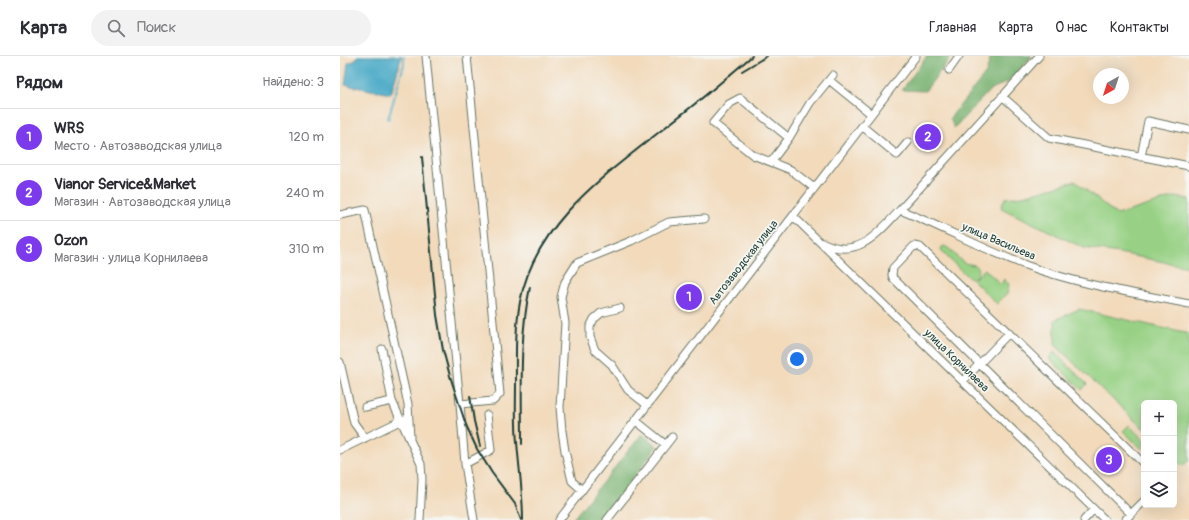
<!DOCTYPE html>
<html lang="ru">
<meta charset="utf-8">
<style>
body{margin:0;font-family:Pangolin,sans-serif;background:#f2f2f3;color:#2b2b33}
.controls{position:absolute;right:12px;bottom:12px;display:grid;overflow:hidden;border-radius:6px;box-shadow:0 4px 16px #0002}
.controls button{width:36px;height:36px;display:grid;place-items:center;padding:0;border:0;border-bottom:1px solid #e1e1e2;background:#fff;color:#2b2b33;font:20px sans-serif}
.compass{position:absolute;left:753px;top:12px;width:36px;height:36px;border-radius:50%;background:#fff;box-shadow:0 4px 16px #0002;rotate:219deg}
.you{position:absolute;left:457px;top:303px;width:14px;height:14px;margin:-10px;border:3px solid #fff;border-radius:50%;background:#1a73e8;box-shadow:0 0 0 6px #1a73e833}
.badge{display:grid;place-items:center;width:26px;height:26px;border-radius:50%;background:#7c3aed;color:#fff;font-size:13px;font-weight:700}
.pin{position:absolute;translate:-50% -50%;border:2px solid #fff;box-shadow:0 1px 4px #0006}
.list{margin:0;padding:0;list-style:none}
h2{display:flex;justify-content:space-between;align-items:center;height:52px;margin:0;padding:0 16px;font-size:17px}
h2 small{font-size:13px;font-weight:400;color:#7c7c81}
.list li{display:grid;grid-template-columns:26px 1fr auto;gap:12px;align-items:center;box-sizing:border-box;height:56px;padding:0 16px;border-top:1px solid #e1e1e2}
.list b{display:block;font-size:15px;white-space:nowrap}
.list p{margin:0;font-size:13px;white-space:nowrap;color:#7c7c81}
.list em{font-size:13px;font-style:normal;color:#7c7c81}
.icon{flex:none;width:22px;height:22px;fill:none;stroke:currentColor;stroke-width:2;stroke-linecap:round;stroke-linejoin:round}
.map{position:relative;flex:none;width:849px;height:464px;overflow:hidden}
header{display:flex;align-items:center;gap:24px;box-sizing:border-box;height:56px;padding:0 20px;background:#fff;border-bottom:1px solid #e1e1e2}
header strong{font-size:19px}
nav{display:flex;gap:22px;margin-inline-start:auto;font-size:14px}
.search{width:280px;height:36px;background:#f2f2f3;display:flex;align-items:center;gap:10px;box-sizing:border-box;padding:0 14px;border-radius:22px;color:#7c7c81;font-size:15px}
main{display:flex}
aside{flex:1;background:#fff}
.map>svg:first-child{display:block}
.green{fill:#98d185;stroke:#5c875c}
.forest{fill:#7ab372;stroke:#4c7853}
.water{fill:#46a9c6;stroke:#32737d}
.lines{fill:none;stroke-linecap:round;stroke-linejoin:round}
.stream{stroke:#46a9c6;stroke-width:2}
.minor-casing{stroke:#697463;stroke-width:9}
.minor{stroke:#fff;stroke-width:7}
.rail{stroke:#1f3d34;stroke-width:2}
.labels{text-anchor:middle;stroke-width:3.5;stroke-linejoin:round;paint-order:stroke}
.street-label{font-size:11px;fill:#1f3d34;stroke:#f6f6f2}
</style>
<header>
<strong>Карта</strong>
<div class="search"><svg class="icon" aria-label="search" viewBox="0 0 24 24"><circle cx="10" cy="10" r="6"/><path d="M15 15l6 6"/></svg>Поиск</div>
<nav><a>Главная</a><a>Карта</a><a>О нас</a><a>Контакты</a></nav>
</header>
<main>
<aside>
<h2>Рядом<small>Найдено: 3</small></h2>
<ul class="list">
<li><span class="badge">1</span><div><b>WRS</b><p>Место · Автозаводская улица</p></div><em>120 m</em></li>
<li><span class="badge">2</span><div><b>Vianor Service&amp;Market</b><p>Магазин · Автозаводская улица</p></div><em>240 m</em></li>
<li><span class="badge">3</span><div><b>Ozon</b><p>Магазин · улица Корнилаева</p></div><em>310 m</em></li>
</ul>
</aside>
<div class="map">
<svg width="849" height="464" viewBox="0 0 849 464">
<rect width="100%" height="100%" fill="#f6f6f2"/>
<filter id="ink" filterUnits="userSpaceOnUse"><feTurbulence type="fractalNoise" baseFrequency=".025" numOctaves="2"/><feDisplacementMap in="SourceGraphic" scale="8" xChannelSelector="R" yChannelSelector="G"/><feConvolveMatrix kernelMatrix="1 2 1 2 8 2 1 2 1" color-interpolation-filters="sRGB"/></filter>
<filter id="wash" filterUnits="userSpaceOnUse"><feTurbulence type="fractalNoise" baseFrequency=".012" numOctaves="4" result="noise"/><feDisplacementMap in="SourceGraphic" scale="16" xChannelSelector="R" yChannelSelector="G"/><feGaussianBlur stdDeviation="0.9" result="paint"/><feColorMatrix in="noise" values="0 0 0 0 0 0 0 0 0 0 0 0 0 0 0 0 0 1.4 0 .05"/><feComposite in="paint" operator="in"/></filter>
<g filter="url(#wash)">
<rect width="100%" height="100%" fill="#f2dabb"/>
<path class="green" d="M735,125L777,159L834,141L849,143V211L779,197L744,192L661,152L665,142L683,140Z
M603,190C611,191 615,201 622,205C628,210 635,206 639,213L637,219L632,223L629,222L602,196L601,193Z
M645,213L661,229L664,223L666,224L665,225L669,228L668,232L669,234L668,236L657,248L633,224Z
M739,253L849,278V404L843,410L834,402V347H804V373L715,289V264Z
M714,296L747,328L742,334L709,302Z
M789,369L804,384V391L802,393L783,375Z"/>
<path class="forest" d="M587,0H612L585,35L562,34Z
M651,0H692L668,26L651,33L614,72L610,62L646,17Z
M302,378L317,390L262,464H232Z"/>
<path class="water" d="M17,0H62L51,38L5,29L8,7L16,4Z"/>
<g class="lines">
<path class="stream" d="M48,63L64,8V0"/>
</g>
</g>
<g filter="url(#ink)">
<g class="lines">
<g class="minor-casing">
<path id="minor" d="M86,0L120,348L153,345L160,338L127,0
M609,14L619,0
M489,24L531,58
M662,40L709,82L849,110
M522,70L557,99L568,86
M449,82L400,42L389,48L373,67L413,99L451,114L474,132
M801,101L808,65L849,74
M431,106L449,82L470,47L493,19
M560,154L699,0
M0,159L25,154L68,348L70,382
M453,160L765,464
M484,187C518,204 539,176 560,154C603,171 644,194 688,210C740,229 795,237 849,248
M280,252L261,257L254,263L250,271V281L255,294L272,309L288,334L307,349
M42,293L52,345L81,408L82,423L80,464
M0,306L14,367L25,382
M623,325L669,277
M120,348L125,408L134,464
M25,351L52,345
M295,364L326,389
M0,394L64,363
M125,408L151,394L147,359
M242,434L232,425L225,395L222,375L220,351L225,267L221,241L225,226L237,207L291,185L329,166L364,163
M791,458L553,222L552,219L553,212L574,190L580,191L804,408
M219,464L576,0
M267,464L332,381
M744,464L754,453
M785,464L804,445"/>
</g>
<use href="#minor" class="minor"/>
<path class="rail" d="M402,15L427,0
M82,101L97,259L103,294L110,320L126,369L137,393L152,417L175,448L181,464
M130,340L134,365L140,390
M182,388C182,336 179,282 190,231
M183,464C183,438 179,412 177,386C175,366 176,347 176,328C176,301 175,273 180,246C195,167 264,120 323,73C353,50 383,25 412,0"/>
</g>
</g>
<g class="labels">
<g class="street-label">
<text transform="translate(659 185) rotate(23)" y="4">улица Васильева</text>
<text transform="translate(403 206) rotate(-52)" y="4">Автозаводская улица</text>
<text transform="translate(617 304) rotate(44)" y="4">улица Корнилаева</text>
</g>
</g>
</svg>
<div class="controls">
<button>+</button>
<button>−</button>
<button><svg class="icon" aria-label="layers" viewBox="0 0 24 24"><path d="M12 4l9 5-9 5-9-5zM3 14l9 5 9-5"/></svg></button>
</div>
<svg class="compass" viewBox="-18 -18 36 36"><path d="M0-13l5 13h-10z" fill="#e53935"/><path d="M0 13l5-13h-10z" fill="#7c7c81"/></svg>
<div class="you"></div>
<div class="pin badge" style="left:349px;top:241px">1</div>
<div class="pin badge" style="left:588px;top:81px">2</div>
<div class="pin badge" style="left:769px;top:404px">3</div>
</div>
</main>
